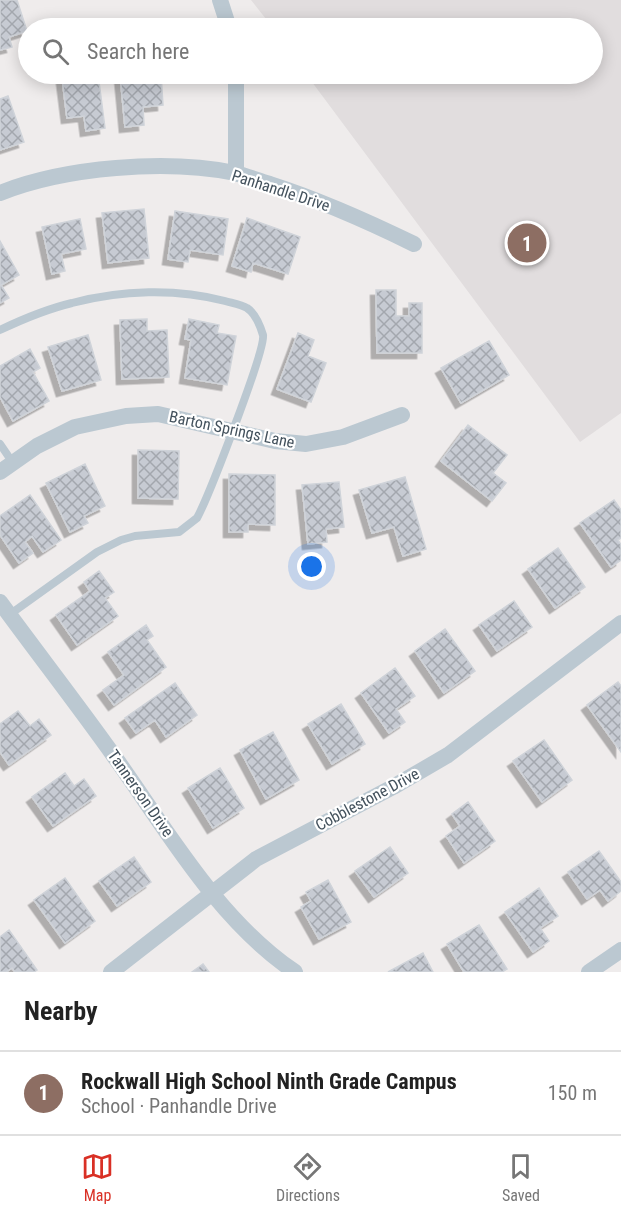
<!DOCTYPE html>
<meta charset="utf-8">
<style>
body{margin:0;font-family:"Roboto Condensed",sans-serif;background:#f2f2f2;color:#222}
.you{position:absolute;left:312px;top:567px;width:21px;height:21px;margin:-15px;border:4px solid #fff;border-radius:50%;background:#1a73e8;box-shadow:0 0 0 9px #1a73e833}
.badge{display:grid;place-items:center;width:39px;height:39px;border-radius:50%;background:#d93025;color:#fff;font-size:20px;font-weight:700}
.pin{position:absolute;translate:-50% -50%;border:3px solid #fff;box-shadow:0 2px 6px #0006}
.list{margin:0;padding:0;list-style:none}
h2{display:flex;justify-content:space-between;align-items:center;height:78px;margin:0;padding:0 24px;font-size:26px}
h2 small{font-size:20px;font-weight:400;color:#767676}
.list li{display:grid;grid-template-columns:39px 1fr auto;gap:18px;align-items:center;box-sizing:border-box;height:84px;padding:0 24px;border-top:2px solid #e0e0e0}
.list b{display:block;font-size:22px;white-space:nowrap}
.list p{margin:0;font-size:20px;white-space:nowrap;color:#767676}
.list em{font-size:20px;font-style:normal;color:#767676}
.icon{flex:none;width:33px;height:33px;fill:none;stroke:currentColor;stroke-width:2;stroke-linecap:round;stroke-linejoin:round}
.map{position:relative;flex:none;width:621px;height:972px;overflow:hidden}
.search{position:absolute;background:#fff;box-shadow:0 3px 15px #0003;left:18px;right:18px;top:18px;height:66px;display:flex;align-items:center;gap:15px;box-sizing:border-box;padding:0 21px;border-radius:33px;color:#767676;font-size:22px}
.sheet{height:162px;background:#fff}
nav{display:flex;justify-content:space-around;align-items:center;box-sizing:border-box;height:84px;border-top:2px solid #e0e0e0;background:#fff;font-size:16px;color:#767676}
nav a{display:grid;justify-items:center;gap:3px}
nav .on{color:#d93025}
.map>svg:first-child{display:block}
.education{fill:#e1ddde}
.building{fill:url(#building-cross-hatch);stroke:#cfd3d9;stroke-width:1.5;filter:url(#shadow)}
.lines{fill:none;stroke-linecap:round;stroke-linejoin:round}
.service{stroke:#bbc8d1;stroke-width:8}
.minor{stroke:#bbc8d1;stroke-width:16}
.labels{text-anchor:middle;stroke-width:4.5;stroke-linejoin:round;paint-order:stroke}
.street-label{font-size:16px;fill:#43515c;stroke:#fff}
</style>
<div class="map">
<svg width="621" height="972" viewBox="0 0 621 972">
<defs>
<pattern id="building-cross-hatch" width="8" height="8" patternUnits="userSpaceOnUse" patternTransform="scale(1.5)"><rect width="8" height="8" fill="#c7cbd3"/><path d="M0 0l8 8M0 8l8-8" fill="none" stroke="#a3a7ae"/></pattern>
<filter id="shadow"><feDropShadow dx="-5.5" dy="5.5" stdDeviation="0" flood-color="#0004"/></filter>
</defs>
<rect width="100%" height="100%" fill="#efecec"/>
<path class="education" d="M251,0H621V413L580,442L306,74H592V28H273Z"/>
<path class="building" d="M0,0H17L27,31L9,37L12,47L0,50Z
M98,74L105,128L86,131L84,116L67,118L62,78Z
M120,74H161L163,105L143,107L144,125L125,127Z
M8,96L24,142L0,150V99Z
M144,209L149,258L108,263L102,213Z
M175,211L228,219L223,255L190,250L188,262L168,259Z
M247,218L300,237L288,274L253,263L251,272L232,266Z
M80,219L86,249L61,254L65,271L52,274L42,227Z
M0,241L19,275L1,285L9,298L0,303Z
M376,290H396V316H409V303H422V353H377Z
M147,319V331L167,330L169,377L122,379L120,320Z
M189,319L219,325L217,333L236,336L227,385L185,378L191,340L185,339Z
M298,333L314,340L308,356L326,363L311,402L277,389Z
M88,335L101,380L62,391L48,347Z
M489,341L509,375L461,403L441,368Z
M30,349L40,368L33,372L49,401L13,421L0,397V366Z
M468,425L507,455L493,473L506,483L492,501L441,461Z
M138,450L179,451L178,499L138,498Z
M85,464L105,506L84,516L88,523L70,532L46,483Z
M229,474L275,475V525L248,524V532H229Z
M405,477L426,549L403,556L394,527L372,533L359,490Z
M339,482L344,527L326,529L327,542L308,544L302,485Z
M30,495L61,540L43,552L32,536L25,542L33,553L19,563L0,535V516Z
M614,500L621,510V538L618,540L621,545V560L611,567L580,523Z
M558,548L585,587L555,608L528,569Z
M99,571L114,592L105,598L118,616L77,645L56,615L90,591L84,582Z
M514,601L532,627L497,651L479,625Z
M146,625L153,636L147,640L166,667L114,705L103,690L124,675L108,652Z
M445,629L475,671L444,693L415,651Z
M395,668L415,696L396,709L405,722L389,733L361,693Z
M618,682L621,686V752L587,705Z
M175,683L197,715L166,737L155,720L136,733L125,718Z
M341,704L365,744L332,764L308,724Z
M18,711L30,726L39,719L51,735L9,765L0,752V724Z
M273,732L299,780L266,799L240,750Z
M544,740L572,780L542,802L513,761Z
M220,768L244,808L213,828L188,788Z
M65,773L74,786L84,779L96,796L53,826L32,797Z
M468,802L495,841L464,863L446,836L460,826L452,814Z
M390,847L408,873L374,897L355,871Z
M599,851L621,882V891L608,901L600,890L587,899L568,872Z
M134,857L151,882L117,906L99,881Z
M65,878L95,921L65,943L34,900Z
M328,880L351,922L319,939L301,907L311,901L306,892Z
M539,888L558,916L540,928L549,941L533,952L505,912Z
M479,925L507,969L502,972H464L447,944Z
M9,930L37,970L34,972H15L12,968L6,972H0V937Z
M423,953L433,972H388Z
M203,964L209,972H192Z"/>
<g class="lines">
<path class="service" d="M0,330C23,319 47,309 72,303C121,290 176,288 225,301C232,303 241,304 247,308C255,313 260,325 263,335C266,349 208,498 197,518L179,532L135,536L121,540L97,552L9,615
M0,444L13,463"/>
<path class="minor" d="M220,0L229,28
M236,174V74
M0,193C65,167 166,159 235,173C247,176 259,181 270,184C320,200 367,221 414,244
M0,472L37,446L75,427L126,416L158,414L275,441L306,444L343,437L402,415
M0,602C38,654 77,704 114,756C167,830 218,920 295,972
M111,972L256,859L393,787L448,755L621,623
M589,972L621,950"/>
</g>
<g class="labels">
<g class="street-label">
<text transform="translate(281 190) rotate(18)" y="6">Panhandle Drive</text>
<text transform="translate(232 429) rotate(12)" y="6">Barton Springs Lane</text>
<text transform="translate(141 793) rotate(55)" y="6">Tannerson Drive</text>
<text transform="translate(367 799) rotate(-28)" y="6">Cobblestone Drive</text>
</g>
</g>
</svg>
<div class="you"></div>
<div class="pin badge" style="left:527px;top:243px;background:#8d6e63">1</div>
<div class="search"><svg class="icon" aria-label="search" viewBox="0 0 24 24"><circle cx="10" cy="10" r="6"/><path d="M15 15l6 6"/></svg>Search here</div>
</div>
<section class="sheet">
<h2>Nearby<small></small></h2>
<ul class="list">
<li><span class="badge" style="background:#8d6e63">1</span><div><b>Rockwall High School Ninth Grade Campus</b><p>School · Panhandle Drive</p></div><em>150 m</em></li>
</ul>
</section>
<nav>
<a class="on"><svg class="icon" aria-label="map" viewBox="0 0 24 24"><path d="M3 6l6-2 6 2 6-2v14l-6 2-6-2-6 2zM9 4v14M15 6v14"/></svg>Map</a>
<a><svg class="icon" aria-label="directions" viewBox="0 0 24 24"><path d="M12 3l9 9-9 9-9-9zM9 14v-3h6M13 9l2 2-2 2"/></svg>Directions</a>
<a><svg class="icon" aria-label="saved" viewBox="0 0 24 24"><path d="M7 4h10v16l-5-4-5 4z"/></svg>Saved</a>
</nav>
